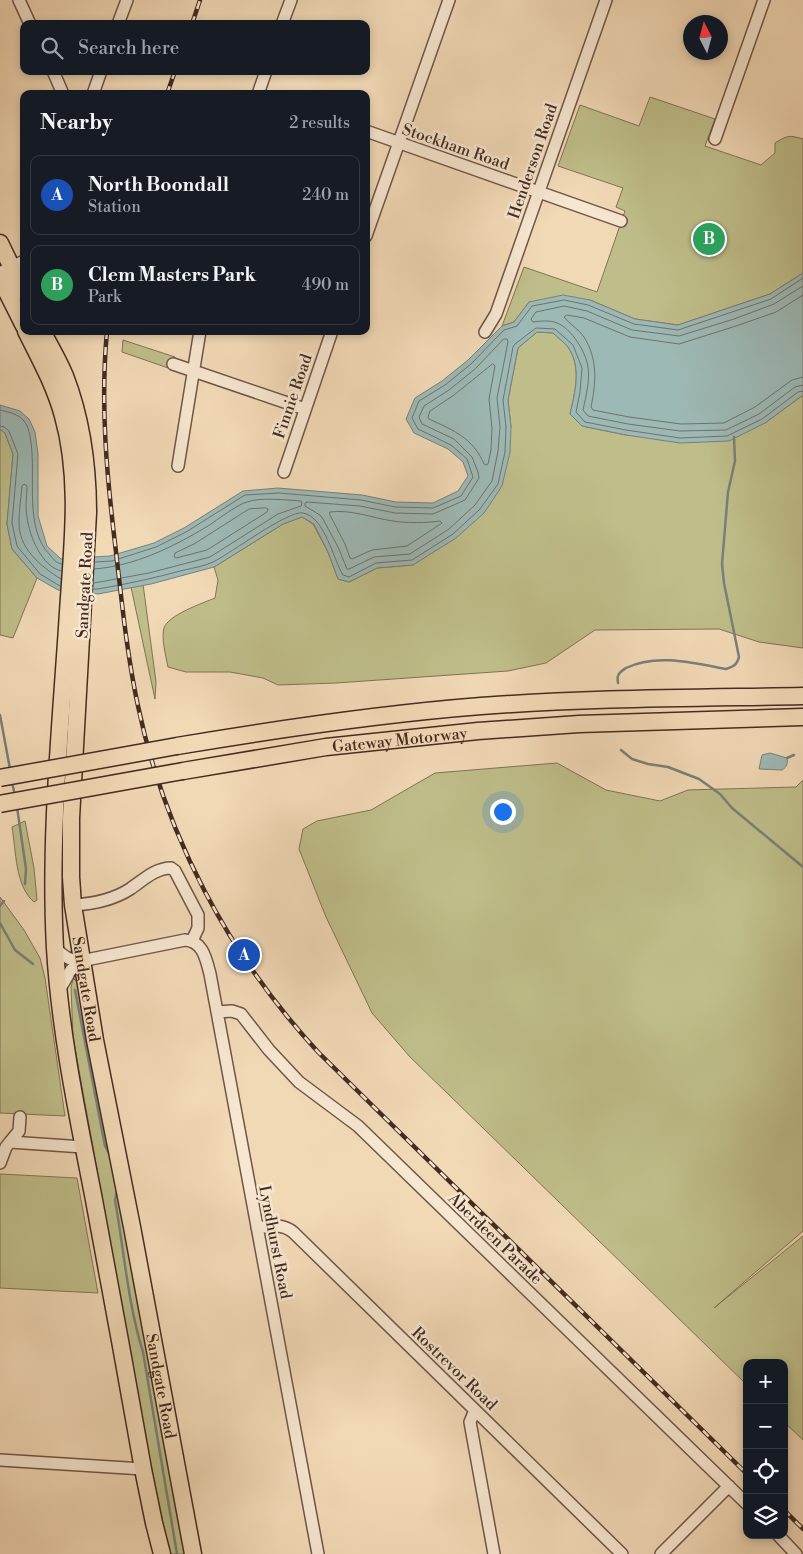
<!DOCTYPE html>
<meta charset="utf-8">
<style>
body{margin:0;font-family:"Libre Bodoni",serif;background:#242831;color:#f1f3f6}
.controls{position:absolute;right:15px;bottom:15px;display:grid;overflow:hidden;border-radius:10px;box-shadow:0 2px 8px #0003}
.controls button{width:45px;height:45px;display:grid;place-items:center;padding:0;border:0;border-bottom:1px solid #363941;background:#171b24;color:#f1f3f6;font:25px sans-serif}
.compass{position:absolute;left:683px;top:15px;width:45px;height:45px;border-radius:50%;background:#171b24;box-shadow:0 2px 8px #0003;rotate:354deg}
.you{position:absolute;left:502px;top:811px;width:18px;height:18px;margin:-12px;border:4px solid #fff;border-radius:50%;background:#1a73e8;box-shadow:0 0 0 8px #1a73e833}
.badge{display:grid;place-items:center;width:32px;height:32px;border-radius:50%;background:#0b8043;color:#fff;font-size:16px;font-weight:700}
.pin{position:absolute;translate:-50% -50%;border:2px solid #fff;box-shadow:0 1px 5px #0006}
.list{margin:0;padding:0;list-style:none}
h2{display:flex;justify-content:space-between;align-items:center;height:65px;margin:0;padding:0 20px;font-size:21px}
h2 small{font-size:16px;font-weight:400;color:#9ea1a6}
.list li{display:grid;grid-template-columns:32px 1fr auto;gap:15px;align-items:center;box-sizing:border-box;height:80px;margin:0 10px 10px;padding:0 10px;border:1px solid #363941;border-radius:10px}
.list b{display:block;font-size:19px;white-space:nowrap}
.list p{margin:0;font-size:16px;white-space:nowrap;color:#9ea1a6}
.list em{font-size:16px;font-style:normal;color:#9ea1a6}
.icon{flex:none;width:28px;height:28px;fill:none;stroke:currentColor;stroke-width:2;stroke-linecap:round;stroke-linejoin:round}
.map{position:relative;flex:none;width:803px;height:1554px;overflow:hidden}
.search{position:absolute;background:#171b24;box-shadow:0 2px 8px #0003;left:20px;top:20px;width:350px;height:55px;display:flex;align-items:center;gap:12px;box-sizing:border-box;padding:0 18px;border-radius:10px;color:#9ea1a6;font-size:19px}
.panel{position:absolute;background:#171b24;box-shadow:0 2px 8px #0003;left:20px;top:90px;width:350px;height:245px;border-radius:10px}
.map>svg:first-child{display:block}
.green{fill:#bfbe8a;stroke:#817456}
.water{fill:#9db9b6;stroke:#79807b}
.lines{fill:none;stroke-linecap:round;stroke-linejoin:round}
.shore{stroke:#70726c;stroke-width:1}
.stream{stroke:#79807b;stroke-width:2.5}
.minor-casing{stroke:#6f5647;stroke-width:14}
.highway-casing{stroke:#432b22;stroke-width:19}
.minor{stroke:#f7e6d0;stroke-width:11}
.highway{stroke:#f2d9b6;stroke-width:16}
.rail-casing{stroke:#432b22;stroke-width:4.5}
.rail{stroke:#f7e6d0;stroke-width:2.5;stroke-dasharray:8;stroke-linecap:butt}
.highway-bridge-casing{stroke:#432b22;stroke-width:19;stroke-linecap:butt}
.highway-bridge{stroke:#f2d9b6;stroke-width:16}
.labels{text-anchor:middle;stroke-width:5;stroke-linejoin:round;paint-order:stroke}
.street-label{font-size:16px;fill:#432b22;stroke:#f7e6d0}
</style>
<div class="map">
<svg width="803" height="1554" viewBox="0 0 803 1554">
<rect width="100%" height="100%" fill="#f2d9b6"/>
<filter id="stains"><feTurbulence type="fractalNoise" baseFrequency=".004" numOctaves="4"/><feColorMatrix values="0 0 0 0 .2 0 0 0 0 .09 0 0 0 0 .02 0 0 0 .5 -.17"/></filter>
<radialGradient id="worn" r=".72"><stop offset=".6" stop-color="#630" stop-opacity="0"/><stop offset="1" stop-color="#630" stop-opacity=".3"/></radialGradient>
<path class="green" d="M650,97L715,119L705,146L761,165L775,153V143C788,135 789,135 803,139V273L770,294L678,325L635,319L590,300L529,302L514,322L502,326L524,267L597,292L625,211L616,207L623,188L558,166L580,105L639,126Z
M537,332L553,333C557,337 564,342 568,347C582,367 575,392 570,414L582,426L626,435L765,423L803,395V648L759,642L719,629L595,630L546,663L508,671L336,683L278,685L263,678L230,672H186L168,667C166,657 161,637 164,628C168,615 203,603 215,598L218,580L214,567L283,524L302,517L313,524L328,552L338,579L349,582L377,568L413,565L511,427L508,400L518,348Z
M123,340L175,357L171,369L122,352Z
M0,429L5,433L13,454L7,524L12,549L37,578L13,638L0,635Z
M143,584L156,682L155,699L131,587Z
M557,763L606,790L660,801L688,790L796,787L803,780V1231L714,1308L803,1236V1440L784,1422V1363H747V1385L410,1057L372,1013L326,917L299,849L303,829L317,821L371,810L435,773Z
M25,821L34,868L37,900L34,902C15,886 16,850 12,827Z
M0,897L24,930L40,958L45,978L65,1116L0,1113Z
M74,975L78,977L188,1554H171L169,1551L149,1456L73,1037L71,987Z
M0,1174L77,1178L98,1293L0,1288Z"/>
<path class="water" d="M803,273V395L765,423L729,441L680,443L626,435L582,426L570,414C575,392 582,367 568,347C564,342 557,337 553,333L537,332L518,348L508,400L511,427L510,452L502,486L484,513L456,538L413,565L377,568L349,582L338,579L328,552L314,524L302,517L283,524L214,567L151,584L98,594L58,590L37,578L12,549L7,524L13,454L5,433L0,429V405L20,411L29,419L35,432L38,454V516L47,546L61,559L110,556L154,543L184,528L243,491L278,488L362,495L396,502L433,503L458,491L468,476L463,462L448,449L414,433L406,419L415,398L442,381L468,360L502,326L514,322L529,302L563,295L590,300L635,319L678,325L770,294Z
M770,753L787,758C788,763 787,767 782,770L759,769L762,755Z"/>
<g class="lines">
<path class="shore" d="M803,286L774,304L734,319L679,336L632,330L587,311L564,306L536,312L531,319L533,322C540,321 551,320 557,323C571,328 586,352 588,367C590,381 586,396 583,410L588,416L628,424L680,431L726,430L759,414L795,387L803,385
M803,295L776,312L736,326L679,344L630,337L584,318L567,315L564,317C570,325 579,329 584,337C598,359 596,383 591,407L593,410L629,417L681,424L724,423L755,407L792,380L803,377
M504,339H507L508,342L497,398L500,427L498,451L492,481L475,505L449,529L410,554L374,557L349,569H347L338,547L323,519L320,515L305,506V503L307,502L360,506L395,513L433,514L465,500L479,478L478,472L472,457L454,439L422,424L419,417L424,406L449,390L475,369Z
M493,364L495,366L489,399L492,428L491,450L488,464L486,465L484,464C473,438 453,430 429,419L428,417L430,411L454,395Z
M0,410C8,412 19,414 24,421C29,427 30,436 31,443C36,477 24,529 50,555C54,560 56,563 62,564
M0,426L4,427L9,431L18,454L12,523L17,546L40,574L60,586
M266,508L268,509L267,512L207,550L176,558L174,557L175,553L194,544L249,509Z
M330,512C351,509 372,518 393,521C406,523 427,523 440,521L442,523L407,546L372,550L352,559L350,558L345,544L330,515Z
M95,562L112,561L156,547L186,532L245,495L279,493L361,500L395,507L433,508L461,496L473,477L467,459L451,445L418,429L412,418L419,401L445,385L471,364L504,330L517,326L532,306L564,300L588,305L634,324L678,330L771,299L803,278
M61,579C40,566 18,548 19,521C19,510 21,498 22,486L24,484L27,486C27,496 25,507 27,517C29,535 42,568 62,571
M94,583L149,573L210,557L278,514L301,506L302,503L301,501C286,500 260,497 247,502C238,504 217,520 208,526C173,547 135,566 94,569
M93,589H98C127,584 155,578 184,570C193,568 205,566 213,562C230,554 288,510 303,513C325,517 333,559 343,575L349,577L376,563L412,560L453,534L480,509L498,484L505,452L506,427L503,400L513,347L515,344L536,328L555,329L573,345L582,368L580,392L576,412L585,422L626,430L680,438L727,436L762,419L798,392L803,391"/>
<path class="stream" d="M618,683C618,681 617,678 618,676C619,672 623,670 626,668C656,653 694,663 726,669C733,667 737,665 739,657L724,583L722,564L728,492L735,461L734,437
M0,715L10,769
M621,750L632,759L648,764L668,767L699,779L720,794L732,808L803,867
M787,758L794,755
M12,782L15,796
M17,807L26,869L25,884
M0,906L4,901
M0,923L15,950L33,964
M75,990L105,1146L111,1157
M117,1191L115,1200C124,1250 128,1305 143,1352L177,1554"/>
<g class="minor-casing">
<path id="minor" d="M19,0L30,24
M118,24L127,0
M282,24L291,0
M53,71L63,94
M93,94L101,71
M258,94L266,71
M366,131L621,221
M715,139L764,0
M366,236L449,0
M0,273L24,261
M485,332L496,314L606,0
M173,364L305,409
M178,466L200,331
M284,472L332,331
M73,905C93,904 113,900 130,889C142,881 155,868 171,868L175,871L198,915V928L192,941
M55,948C63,956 70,961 81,961L185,940C203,941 206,959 210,974L318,1554
M58,992L71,970L81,961
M217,1012L232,1011L241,1014L269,1050L299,1082L358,1126L747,1504
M10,1142L19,1131L20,1117
M0,1163L6,1147L10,1142L83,1147
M257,1228C270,1226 282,1223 293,1232L622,1554
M475,1410L470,1422L494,1554
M0,1460L143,1469
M778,1535L796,1554
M661,1554L729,1486"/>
</g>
<g class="highway-casing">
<g id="highway">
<path d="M0,243L24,293"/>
<path d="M0,278L24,326"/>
<path d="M26,331C40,359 55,386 63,416C81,480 72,548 68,612C61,724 49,837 55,948C60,1034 78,1117 94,1200C111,1290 127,1379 143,1469L154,1523L162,1554"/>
<path id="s1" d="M42,331C50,346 59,361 65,376C82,420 88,466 88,513L71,818V877L73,905L95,1040L132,1227L193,1554"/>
<path d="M177,746C278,729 379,714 481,706C588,698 696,698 803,696"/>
<path id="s2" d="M183,771L326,747L478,731L579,724L803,717"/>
</g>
</g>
<use href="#minor" class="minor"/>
<use href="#highway" class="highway"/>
<g class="rail-casing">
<path id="rail" d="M192,24L200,0
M167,94L175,71
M107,331C100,406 107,478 116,552C122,603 127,655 138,706C165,835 229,956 319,1053L747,1474
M784,1510L803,1529"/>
</g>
<use href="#rail" class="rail"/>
<g class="highway-bridge-casing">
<path id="highway-bridge" d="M0,778L177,746
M0,804L183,771"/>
</g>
<use href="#highway-bridge" class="highway-bridge"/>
</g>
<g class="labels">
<g class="street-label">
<text transform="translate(456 146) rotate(19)" y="6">Stockham Road</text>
<text transform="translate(532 161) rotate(-71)" y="6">Henderson Road</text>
<text transform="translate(292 396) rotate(-71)" y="6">Finnie Road</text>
<text transform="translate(84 585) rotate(-87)" y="6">Sandgate Road</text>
<text dy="6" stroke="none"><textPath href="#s2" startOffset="219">Gateway Motorway</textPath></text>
<text dy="6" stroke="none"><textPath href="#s1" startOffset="668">Sandgate Road</textPath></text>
<text transform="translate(496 1238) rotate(44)" y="6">Aberdeen Parade</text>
<text transform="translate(276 1242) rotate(79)" y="6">Lyndhurst Road</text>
<text transform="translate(455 1368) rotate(44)" y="6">Rostrevor Road</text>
<text dy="6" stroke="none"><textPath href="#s1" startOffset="1072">Sandgate Road</textPath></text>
</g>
</g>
<rect width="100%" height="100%" filter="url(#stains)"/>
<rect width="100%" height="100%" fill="url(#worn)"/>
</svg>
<div class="controls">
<button>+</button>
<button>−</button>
<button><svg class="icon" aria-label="locate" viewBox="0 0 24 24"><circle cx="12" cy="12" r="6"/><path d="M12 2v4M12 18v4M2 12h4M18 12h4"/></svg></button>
<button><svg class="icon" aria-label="layers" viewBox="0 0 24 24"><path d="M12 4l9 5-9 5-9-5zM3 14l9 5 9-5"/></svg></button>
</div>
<svg class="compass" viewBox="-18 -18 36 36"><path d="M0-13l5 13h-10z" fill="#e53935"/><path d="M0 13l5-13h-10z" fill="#9ea1a6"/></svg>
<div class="you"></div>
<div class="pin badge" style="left:244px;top:955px;background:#1a4fb4">A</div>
<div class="pin badge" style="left:709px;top:239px;background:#2e9e5b">B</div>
<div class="search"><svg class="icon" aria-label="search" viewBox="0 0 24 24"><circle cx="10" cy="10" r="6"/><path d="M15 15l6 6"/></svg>Search here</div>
<section class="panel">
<h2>Nearby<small>2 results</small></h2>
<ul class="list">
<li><span class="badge" style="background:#1a4fb4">A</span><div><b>North Boondall</b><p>Station</p></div><em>240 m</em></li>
<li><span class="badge" style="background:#2e9e5b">B</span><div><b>Clem Masters Park</b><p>Park</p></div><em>490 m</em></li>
</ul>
</section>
</div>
